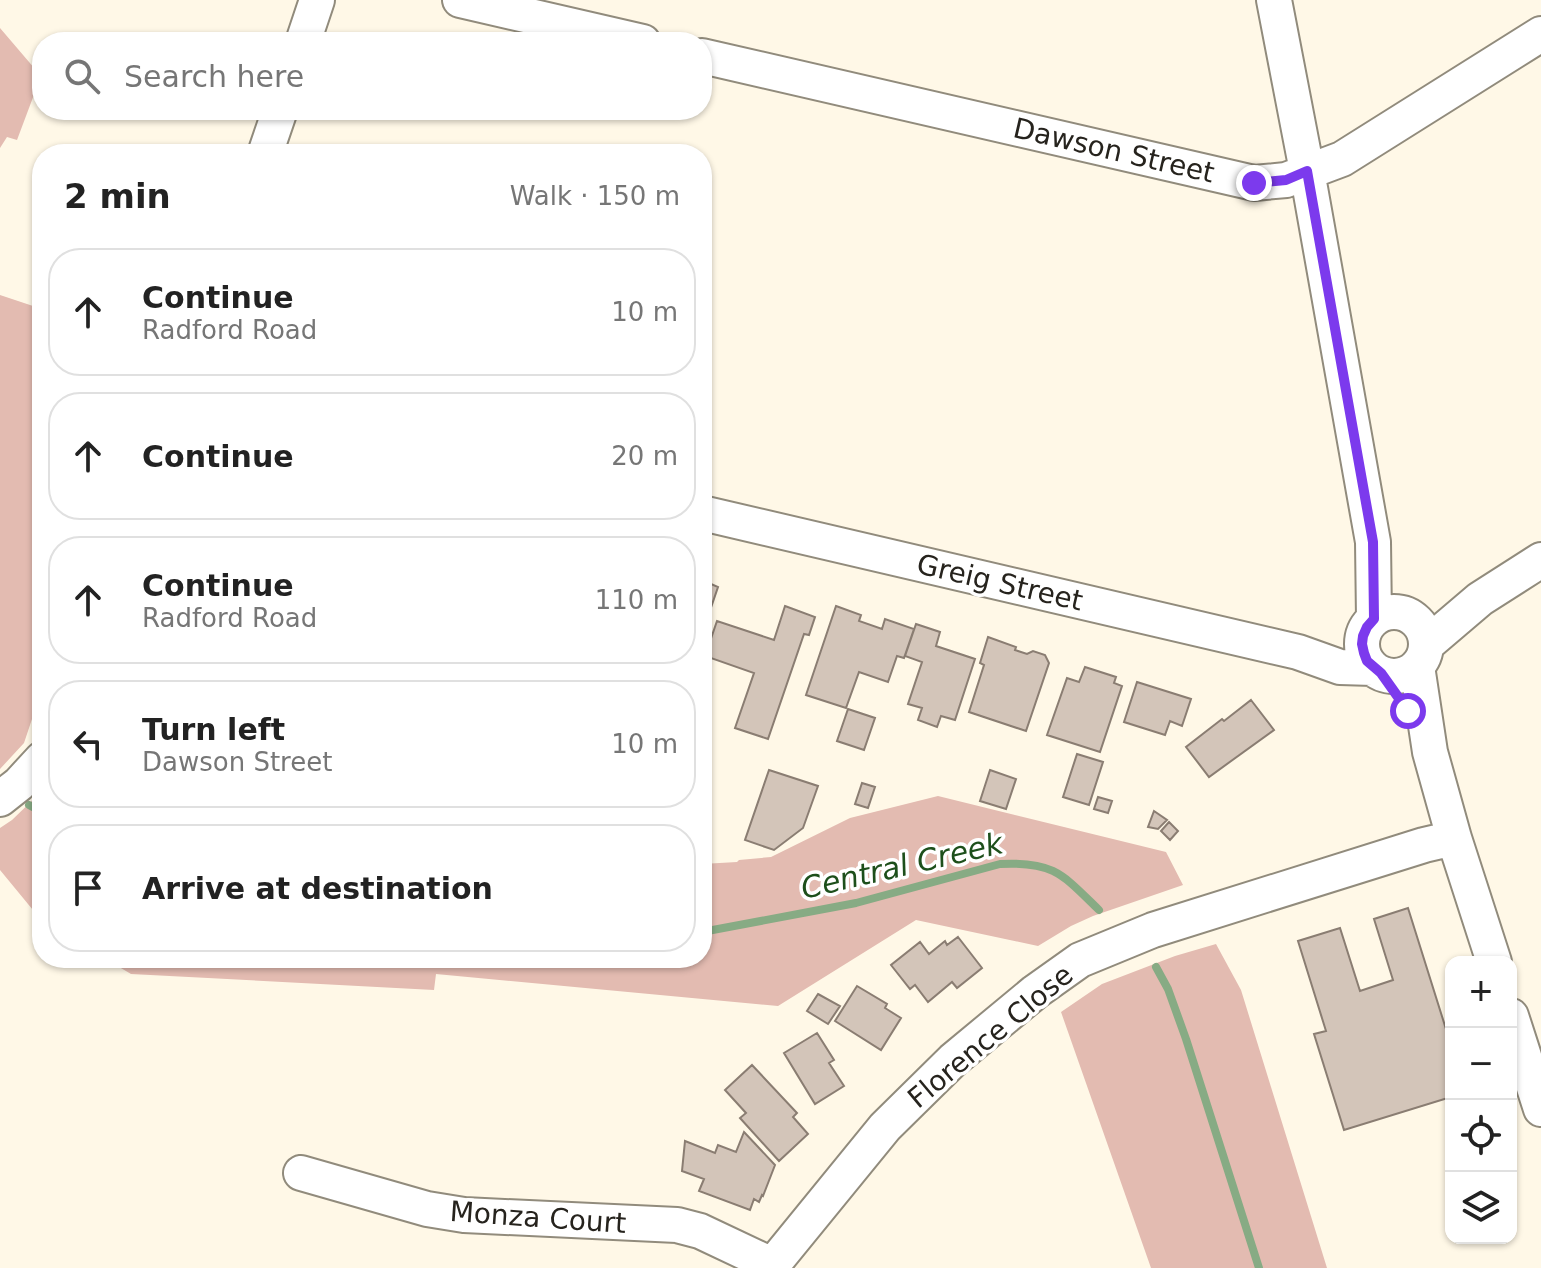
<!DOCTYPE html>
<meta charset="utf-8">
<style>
body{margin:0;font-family:"DejaVu Sans",sans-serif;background:#f6f6f6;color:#222}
.controls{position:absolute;right:24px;bottom:24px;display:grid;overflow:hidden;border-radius:16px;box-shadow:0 2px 6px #0004}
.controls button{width:72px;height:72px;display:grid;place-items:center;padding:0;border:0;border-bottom:2px solid #e0e0e0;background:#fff;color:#222;font:40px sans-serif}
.stop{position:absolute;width:24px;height:24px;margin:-18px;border:6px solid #7c3aed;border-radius:50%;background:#fff}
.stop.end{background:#7c3aed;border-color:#fff;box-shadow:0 2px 8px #0008}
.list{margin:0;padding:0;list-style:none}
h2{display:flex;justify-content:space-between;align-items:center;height:104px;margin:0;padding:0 32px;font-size:34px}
h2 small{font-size:26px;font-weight:400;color:#767676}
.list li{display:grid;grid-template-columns:52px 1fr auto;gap:24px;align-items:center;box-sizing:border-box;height:128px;margin:0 16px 16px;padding:0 16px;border:2px solid #e0e0e0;border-radius:32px}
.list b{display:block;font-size:30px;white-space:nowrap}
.list p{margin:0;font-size:26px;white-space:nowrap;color:#767676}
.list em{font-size:26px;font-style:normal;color:#767676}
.icon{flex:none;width:44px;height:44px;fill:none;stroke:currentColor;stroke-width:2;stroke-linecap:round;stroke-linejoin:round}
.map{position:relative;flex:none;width:1541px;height:1268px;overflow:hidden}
.search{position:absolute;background:#fff;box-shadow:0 2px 6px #0004;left:32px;top:32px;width:680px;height:88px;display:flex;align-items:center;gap:20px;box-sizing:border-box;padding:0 28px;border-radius:32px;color:#767676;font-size:30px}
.panel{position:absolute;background:#fff;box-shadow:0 2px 6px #0004;left:32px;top:144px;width:680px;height:824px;border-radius:32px}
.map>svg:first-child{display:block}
.green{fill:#e3bbb1}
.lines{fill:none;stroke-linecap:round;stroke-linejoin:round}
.stream{stroke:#87ab84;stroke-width:8}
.building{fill:#d3c5b9;stroke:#8a7d72;stroke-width:2}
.minor-casing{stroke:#918b7c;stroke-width:38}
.minor{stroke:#fff;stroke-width:34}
.route{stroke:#7c3aed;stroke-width:10}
.labels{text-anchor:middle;stroke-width:7;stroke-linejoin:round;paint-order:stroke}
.street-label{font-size:28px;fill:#26231d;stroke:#fff}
.water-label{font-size:30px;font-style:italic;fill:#1d4f1b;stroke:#fff}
</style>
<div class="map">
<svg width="1541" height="1268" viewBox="0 0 1541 1268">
<rect width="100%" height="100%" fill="#fff8e7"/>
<path class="green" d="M0,28L41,76L17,140L7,137L0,148Z
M0,295L42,309V689L24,743L0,769Z
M42,791V921L0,870V828L12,820Z
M938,796L1166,852L1183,885L1093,916L1071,926L1038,946L916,920L778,1006L436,974L434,990L131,974L104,958H702V864L737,862L739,860L771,857L850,818Z
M1216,944L1241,990L1327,1268H1151L1061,1012L1102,984L1175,956Z"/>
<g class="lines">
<path class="stream" d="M29,805L42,812
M702,932L856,903L1000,864C1054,861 1063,875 1099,910
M1156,967L1168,989L1186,1039L1259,1268"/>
</g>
<path class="building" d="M702,580L718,587L705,625L703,624L702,626Z
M785,606L815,617L809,635L804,634L768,739L735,728L754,673L705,656L717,621L774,640Z
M836,606L861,615L859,621L882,629L885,619L914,629L904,658L897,656L888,682L859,672L846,708L806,695Z
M916,624L940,632L936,646L975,659L955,720L941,716L937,727L918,720L922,708L908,704L922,662L905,656Z
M988,637L1016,647L1015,650L1027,654L1033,651L1045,655L1049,663L1026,731L969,712L984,665L980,663Z
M1085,667L1116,677L1114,683L1122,686L1100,752L1047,735L1067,678L1079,682Z
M1137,682L1191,699L1182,726L1170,721L1165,735L1124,722Z
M1251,700L1274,730L1209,777L1186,747L1222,719L1224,721Z
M848,709L875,718L864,750L837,741Z
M1077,754L1103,762L1089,805L1063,797Z
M769,770L818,786L803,828L774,850L745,840Z
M990,770L1016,779L1006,809L980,801Z
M862,783L875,787L868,808L855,804Z
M1098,797L1112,801L1108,813L1094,809Z
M1154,811L1167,820L1158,829L1148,827Z
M1169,822L1178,831L1170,840L1161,831Z
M1408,908L1451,1045V1097L1344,1130L1314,1034L1326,1031L1298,941L1340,928L1360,991L1393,980L1374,919Z
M958,937L982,968L957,988L952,982L928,1002L915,985L910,989L891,965L920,942L929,954L945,941L947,945Z
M857,986L887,1004L885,1008L901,1018L881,1050L835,1021Z
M818,994L840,1006L828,1024L807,1011Z
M817,1033L834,1060L829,1063L844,1086L815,1104L784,1053Z
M752,1065L797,1113L793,1117L808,1134L779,1161L740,1118L746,1113L725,1090Z
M744,1132L775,1165L763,1196L762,1195L759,1202L754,1199L750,1210L699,1191L704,1179L682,1171L685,1141L715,1153L718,1145L736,1152Z"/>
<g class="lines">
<g class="minor-casing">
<path id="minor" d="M460,0L643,42
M1274,0L1307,171L1373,542L1374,619
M303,42L317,0
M702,56L1254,183L1286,180L1342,159L1541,34
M265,154L280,110
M702,513L1298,652L1340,667L1373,668
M1362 644a32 32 0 1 1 64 0a32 32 0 1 1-64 0Z
M1426,645L1480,599L1541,560
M1417,666L1430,752L1454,838L1494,962
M0,799L19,784L42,759
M1511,1016L1541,1109
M301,1173L427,1209L464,1215L677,1225L700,1231L772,1265
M770,1268L885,1127L953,1060L1035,992L1080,960L1153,930L1424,845L1454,838"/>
</g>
<use href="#minor" class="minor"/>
</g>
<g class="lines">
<path class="route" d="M1254,183L1286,180L1307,171L1373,542L1374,619L1367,627L1363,636L1362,644L1364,653L1367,661L1381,673L1408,711"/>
</g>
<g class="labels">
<g class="street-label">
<text transform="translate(1114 150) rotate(13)" y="10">Dawson Street</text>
<text transform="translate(1000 582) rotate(13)" y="10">Greig Street</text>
<text transform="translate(990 1036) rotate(-40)" y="10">Florence Close</text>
<text transform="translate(538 1217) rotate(4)" y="10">Monza Court</text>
</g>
<g class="water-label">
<text transform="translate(902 866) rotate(-13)" y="10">Central Creek</text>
</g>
</g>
</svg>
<div class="controls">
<button>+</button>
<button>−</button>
<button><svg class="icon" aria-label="locate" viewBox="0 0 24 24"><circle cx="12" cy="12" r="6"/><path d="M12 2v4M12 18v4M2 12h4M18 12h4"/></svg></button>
<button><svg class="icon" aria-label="layers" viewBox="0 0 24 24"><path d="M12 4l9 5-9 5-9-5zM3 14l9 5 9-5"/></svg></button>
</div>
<div class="stop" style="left:1408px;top:711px"></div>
<div class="stop end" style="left:1254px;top:183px"></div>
<div class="search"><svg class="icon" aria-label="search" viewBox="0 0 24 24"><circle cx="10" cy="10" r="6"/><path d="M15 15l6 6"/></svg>Search here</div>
<section class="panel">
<h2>2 min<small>Walk · 150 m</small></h2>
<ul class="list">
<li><svg class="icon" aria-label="ahead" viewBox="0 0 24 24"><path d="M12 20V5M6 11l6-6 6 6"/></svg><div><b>Continue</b><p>Radford Road</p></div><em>10 m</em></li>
<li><svg class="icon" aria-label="ahead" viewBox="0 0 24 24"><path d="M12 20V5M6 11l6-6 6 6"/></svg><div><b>Continue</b></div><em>20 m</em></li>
<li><svg class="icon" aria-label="ahead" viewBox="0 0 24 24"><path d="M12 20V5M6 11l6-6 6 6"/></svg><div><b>Continue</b><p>Radford Road</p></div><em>110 m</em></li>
<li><svg class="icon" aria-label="left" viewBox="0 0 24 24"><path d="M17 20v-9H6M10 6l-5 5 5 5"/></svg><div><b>Turn left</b><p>Dawson Street</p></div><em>10 m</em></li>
<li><svg class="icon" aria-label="arrive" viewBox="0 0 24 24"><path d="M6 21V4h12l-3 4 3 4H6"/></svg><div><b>Arrive at destination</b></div></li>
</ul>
</section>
</div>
